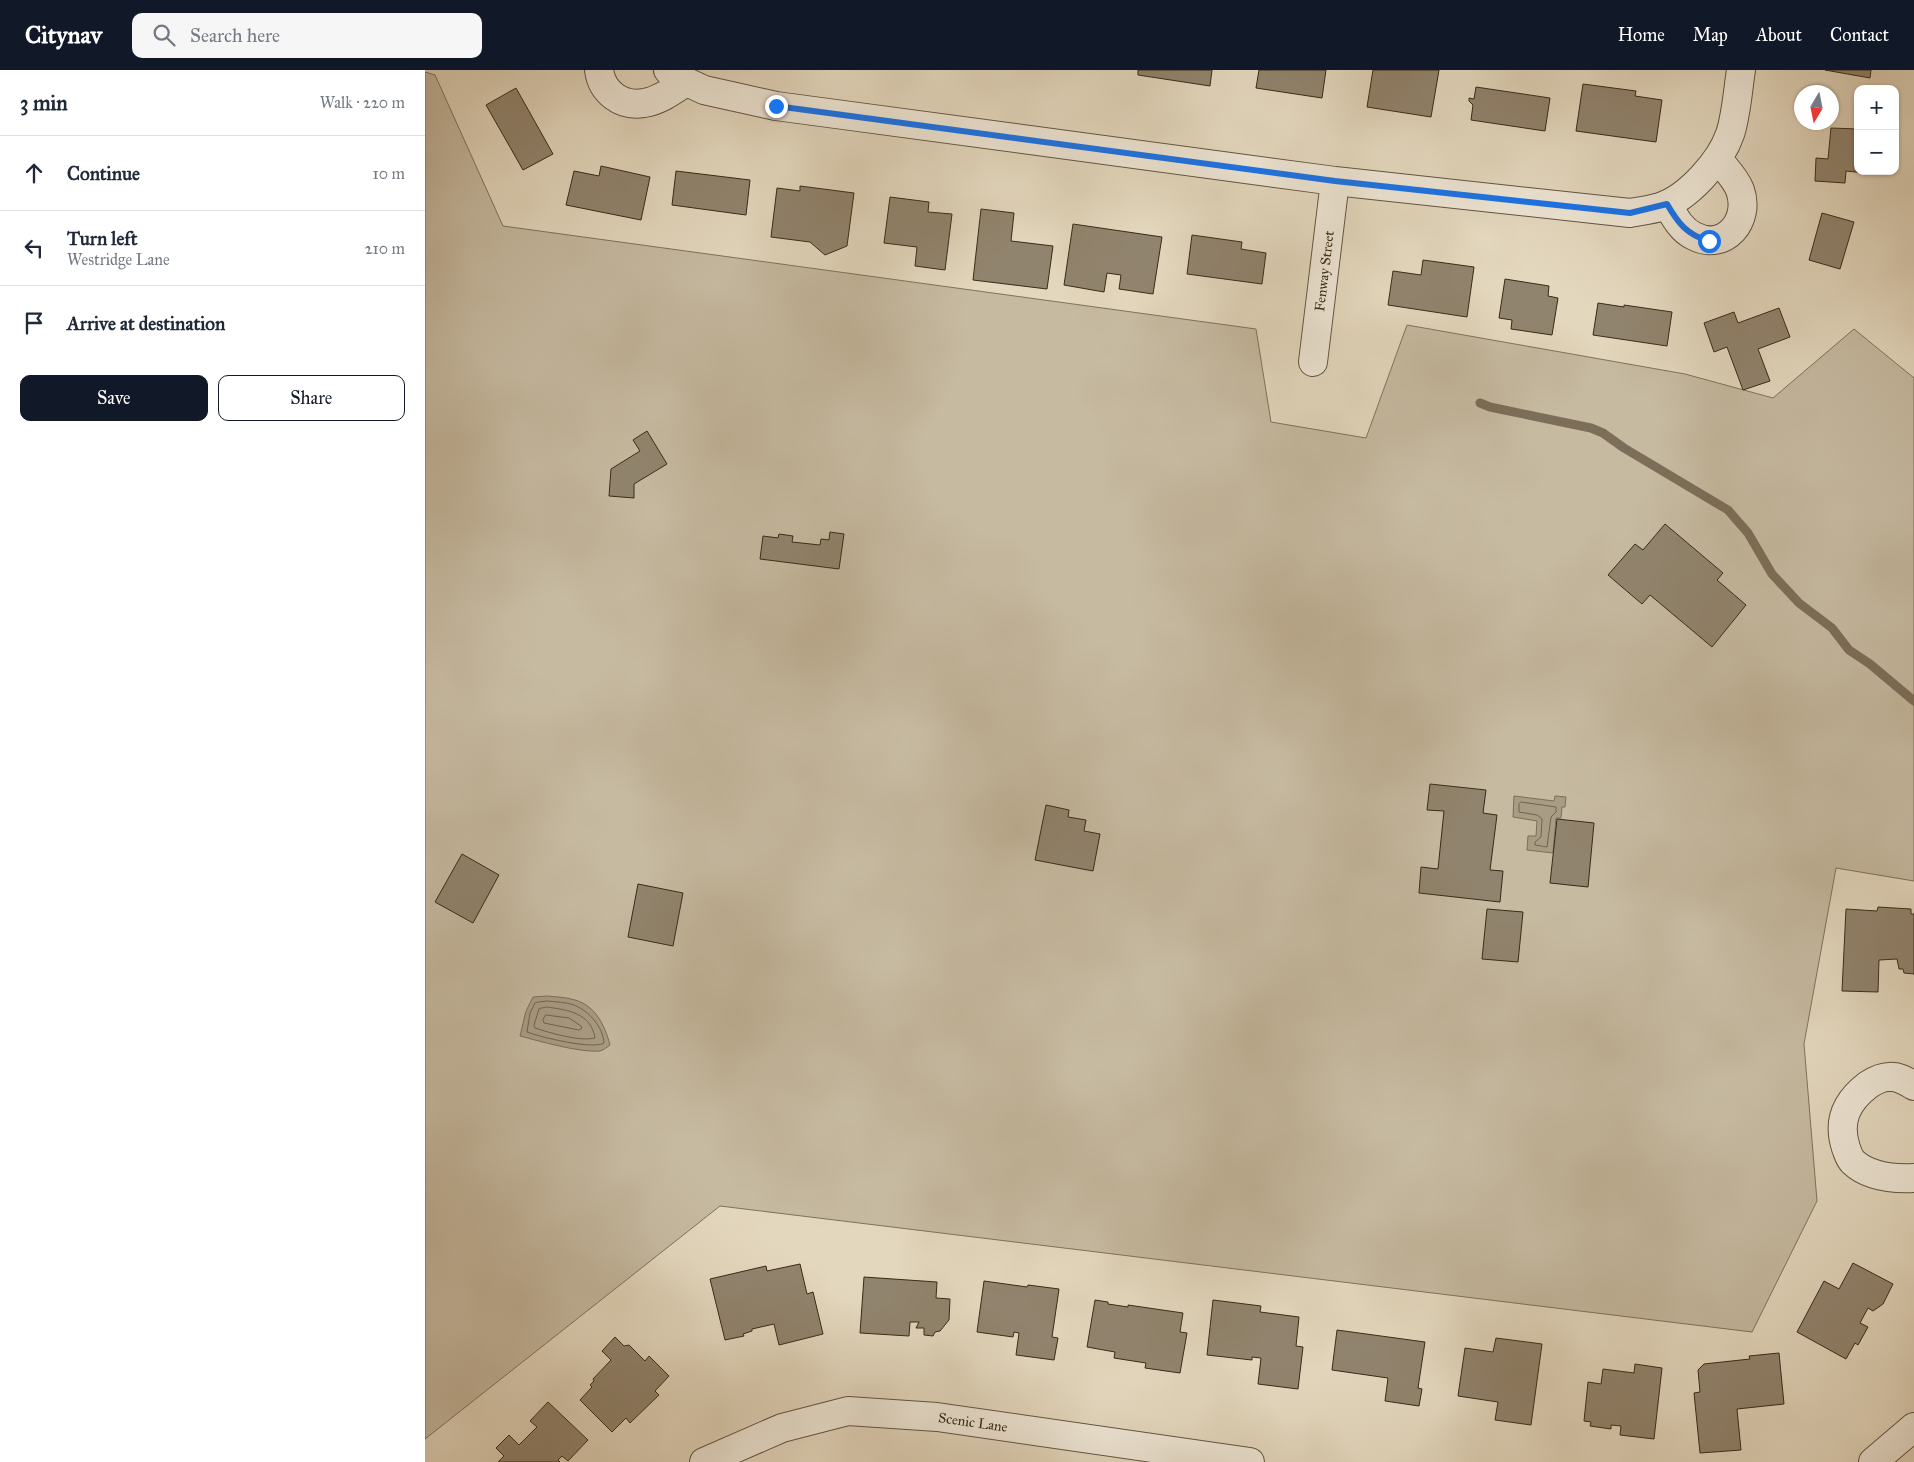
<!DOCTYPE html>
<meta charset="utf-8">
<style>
body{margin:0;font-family:"IM FELL Great Primer",serif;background:#f6f6f7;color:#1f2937}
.controls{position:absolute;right:15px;top:15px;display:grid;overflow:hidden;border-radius:10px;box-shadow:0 1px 4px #0004}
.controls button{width:45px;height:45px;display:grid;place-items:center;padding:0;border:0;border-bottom:1px solid #e0e1e3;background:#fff;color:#1f2937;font:25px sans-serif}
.compass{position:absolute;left:1369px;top:15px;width:45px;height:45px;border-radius:50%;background:#fff;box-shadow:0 1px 4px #0004;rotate:190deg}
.stop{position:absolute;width:15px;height:15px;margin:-11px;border:4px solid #1a73e8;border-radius:50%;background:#fff}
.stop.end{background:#1a73e8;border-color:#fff;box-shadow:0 1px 5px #0008}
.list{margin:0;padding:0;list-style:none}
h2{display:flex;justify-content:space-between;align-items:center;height:65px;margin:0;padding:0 20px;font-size:21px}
h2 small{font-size:16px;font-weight:400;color:#747a83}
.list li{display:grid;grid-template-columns:32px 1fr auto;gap:15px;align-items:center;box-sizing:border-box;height:75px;padding:0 20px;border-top:1px solid #e0e1e3}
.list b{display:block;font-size:19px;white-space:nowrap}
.list p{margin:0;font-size:16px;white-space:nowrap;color:#747a83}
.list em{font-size:16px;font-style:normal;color:#747a83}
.actions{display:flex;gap:10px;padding:15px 20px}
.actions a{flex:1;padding:11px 0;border:1px solid #111827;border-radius:10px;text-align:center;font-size:18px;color:#111827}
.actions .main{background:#111827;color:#fff}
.icon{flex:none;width:28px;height:28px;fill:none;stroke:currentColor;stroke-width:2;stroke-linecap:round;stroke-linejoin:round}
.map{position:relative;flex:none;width:1489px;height:1392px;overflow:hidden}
header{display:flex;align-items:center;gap:30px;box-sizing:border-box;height:70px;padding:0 25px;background:#111827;color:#fff}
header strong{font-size:24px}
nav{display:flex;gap:28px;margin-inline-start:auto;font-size:18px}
.search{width:350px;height:45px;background:#f6f6f7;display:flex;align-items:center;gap:12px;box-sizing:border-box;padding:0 18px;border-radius:10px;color:#747a83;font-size:19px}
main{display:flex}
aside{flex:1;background:#fff}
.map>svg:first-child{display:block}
.green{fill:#c6baa1;stroke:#80725c}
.water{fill:#a99c85;stroke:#7c6e59}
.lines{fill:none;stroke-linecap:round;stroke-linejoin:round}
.shore{stroke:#71634e;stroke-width:1}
.stream{stroke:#7c6e59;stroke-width:9}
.building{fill:#91846e;stroke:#392a18}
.minor-casing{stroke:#645541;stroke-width:30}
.minor{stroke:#ede5d4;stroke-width:28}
.route{stroke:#1a73e8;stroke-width:6}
.labels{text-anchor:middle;stroke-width:5;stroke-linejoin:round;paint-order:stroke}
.street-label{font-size:14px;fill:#392a18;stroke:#ede5d4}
</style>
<header>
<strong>Citynav</strong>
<div class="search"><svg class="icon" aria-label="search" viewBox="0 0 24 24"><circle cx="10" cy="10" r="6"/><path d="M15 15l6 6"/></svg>Search here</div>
<nav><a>Home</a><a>Map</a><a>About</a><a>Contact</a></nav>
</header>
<main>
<aside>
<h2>3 min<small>Walk · 220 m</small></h2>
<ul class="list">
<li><svg class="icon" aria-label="ahead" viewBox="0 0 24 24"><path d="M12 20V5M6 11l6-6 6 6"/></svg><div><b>Continue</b></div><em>10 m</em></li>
<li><svg class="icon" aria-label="left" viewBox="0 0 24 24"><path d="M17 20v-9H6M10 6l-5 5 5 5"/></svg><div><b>Turn left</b><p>Westridge Lane</p></div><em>210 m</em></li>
<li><svg class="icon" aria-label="arrive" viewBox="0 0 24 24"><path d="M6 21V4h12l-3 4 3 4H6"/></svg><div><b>Arrive at destination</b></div></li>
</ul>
<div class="actions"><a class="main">Save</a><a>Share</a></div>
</aside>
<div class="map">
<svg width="1489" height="1392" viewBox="0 0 1489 1392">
<rect width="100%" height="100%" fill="#e3d7bd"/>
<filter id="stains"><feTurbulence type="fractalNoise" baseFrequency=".004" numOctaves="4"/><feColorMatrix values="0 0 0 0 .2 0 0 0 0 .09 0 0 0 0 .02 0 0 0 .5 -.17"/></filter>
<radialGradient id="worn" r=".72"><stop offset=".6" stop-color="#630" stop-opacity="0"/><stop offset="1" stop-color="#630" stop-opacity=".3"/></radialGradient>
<path class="green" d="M0,2L10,5L78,156L831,259L846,352L941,368L982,255L1260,304L1348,328L1429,259L1489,308V811L1411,798L1379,974L1392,1131L1327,1262L295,1136L0,1369Z"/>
<path class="water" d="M1089,726L1129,731L1130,726L1141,727L1140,737H1137L1136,748H1131L1128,783L1102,780L1103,766H1111L1112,751L1088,747Z
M122,926C131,927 141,927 150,930C171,936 180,956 185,975C182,977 179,980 175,981C155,983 114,971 95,966L101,941L108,927Z"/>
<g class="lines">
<path class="shore" d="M1096,732L1131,737V742L1126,747L1122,777L1110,775V772L1116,767L1117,749L1112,745L1094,742V734Z
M122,931C130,932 141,932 149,935C164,941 178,957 179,973C168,980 115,967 102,962L105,943L110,933Z
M122,937C143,940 166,943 170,968C156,972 125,963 110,958L109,955L114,939Z
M121,945L144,948L156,956L157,958L154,960L119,953L118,950Z"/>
<path class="stream" d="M1055,333L1065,337L1166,358L1178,363L1199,378L1303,440L1323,463L1347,504L1374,533L1407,558L1424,580L1445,594L1489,631"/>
</g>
<path class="building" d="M713,0H787L785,16L713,5Z
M834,0H901L897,28L831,18Z
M948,0H1014L1006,47L942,37Z
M1400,0H1446L1445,8Z
M1158,14L1211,21L1210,26L1237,30L1231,72L1151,61Z
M1051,17L1125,28L1120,61L1046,50L1048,35L1044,31V28L1049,29Z
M91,18L128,84L98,100L61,35Z
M1406,58L1433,59V101H1440V103L1421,101L1420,113L1390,111L1391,88L1403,89Z
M176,96L225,107L216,150L141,135L149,101L174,106Z
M251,101L325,110L321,145L247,135Z
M375,116L429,123L422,176L400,185L385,172L346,167L352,118L375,121Z
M465,127L504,132L503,142L527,144L520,200L490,196L492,177L459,173Z
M556,139L589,143L586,171L628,176L622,219L548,210Z
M1397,143L1429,152L1415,199L1384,190Z
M648,154L737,167L728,224L694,219L696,205L682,203L679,222L639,215Z
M767,165L817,172L816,179L841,183L837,214L762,204Z
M998,190L1049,197L1042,247L963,235L968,201L996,205Z
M1080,209L1124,216L1123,226L1133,228L1127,265L1086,259L1087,250L1074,248Z
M1173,233L1199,237V235L1247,242L1242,276L1168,265Z
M1354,238L1365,267L1333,279L1345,311L1318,320L1302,277L1289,282L1279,253L1309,242L1313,253Z
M222,361L242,394L209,414V428L184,426L186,399L215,381L208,370Z
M1240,454L1298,503L1292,510L1321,535L1287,577L1225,525L1217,534L1183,505L1210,474L1218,480Z
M405,462L419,464L414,499L335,489L338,466L353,468L354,464L368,466L367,472L395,475L396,469L404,470Z
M1005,714L1061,720L1058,743L1072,745L1065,800L1078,801L1075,832L994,823L996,797L1013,799L1019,741L1002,740Z
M621,735L644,740L643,747L661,750L659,761L675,764L668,801L610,790Z
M1132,749L1169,753L1163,817L1125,813Z
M37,784L74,805L48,853L10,832Z
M213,814L258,823L248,876L203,867Z
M1453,837L1486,839V844H1489V904L1479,903L1478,899H1474L1472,889L1454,890L1453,922L1417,921L1421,839L1452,841Z
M1062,839L1098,842L1093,892L1057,889Z
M1428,1193L1468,1214L1458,1234L1448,1241L1443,1238L1435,1253L1443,1257L1433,1275L1430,1273L1421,1289L1372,1262L1399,1211L1414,1219Z
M375,1194L382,1224L388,1222L398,1264L354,1275L349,1254L327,1259V1261L318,1264L319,1266L300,1270L285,1209L341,1196L342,1201Z
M439,1207L512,1212L511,1228L525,1229L524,1250L515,1261L510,1262L508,1266L499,1265V1258H491L494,1252H485L484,1266L435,1263Z
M559,1211L602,1217L603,1215L634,1219L627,1267L633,1268L629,1290L591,1285L594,1263L589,1262L588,1267L552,1262Z
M670,1230L683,1232V1234L703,1237V1235L758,1243L755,1262L762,1263L755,1303L720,1298L721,1293L689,1288L690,1282L662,1277Z
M788,1230L836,1236L835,1242L874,1247L871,1276L878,1277L873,1319L833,1314L836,1288L827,1287V1290L782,1285Z
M912,1260L1000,1272L993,1318L997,1319L994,1336L960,1331L963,1308L907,1300Z
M190,1267L199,1276L204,1275L220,1291L224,1286L244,1306L230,1321L234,1325L205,1353L201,1348L187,1362L155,1330L167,1317L165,1315L169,1311L168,1309L186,1290L177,1281Z
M1071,1268L1117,1274L1106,1355L1070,1350L1073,1332L1033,1326L1040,1278L1068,1282Z
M1354,1283L1359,1334L1312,1339L1316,1380L1275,1383L1269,1323L1275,1322L1273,1300L1279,1294L1325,1289L1324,1286Z
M1210,1294L1237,1298L1229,1369L1195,1365L1196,1356L1186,1355V1359L1165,1356L1166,1352L1159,1351L1163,1312L1176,1314L1178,1299L1209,1303Z
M123,1332L163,1370L143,1391L137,1386L133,1390L135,1392H73L79,1386L71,1378L84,1365L94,1375L112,1357L105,1351Z"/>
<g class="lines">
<g class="minor-casing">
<path id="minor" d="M174,0C177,22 196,37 219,33C234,31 249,20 261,12
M243,0L247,5L279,20L351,36L910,111L1205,143C1215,141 1226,140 1235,137C1263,128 1296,91 1305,64C1311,47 1313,19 1316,0
M1242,134C1249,146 1256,160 1269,166C1300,182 1326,150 1315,120C1311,109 1300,98 1293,89
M888,292L910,111
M1489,1016C1481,1011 1474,1006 1464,1007C1457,1007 1449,1011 1443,1015C1422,1031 1412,1051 1421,1078C1423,1083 1424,1088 1428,1092C1444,1107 1468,1109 1489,1108
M279,1392L357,1358L423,1341L512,1347L825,1392
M1448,1392L1489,1357"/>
</g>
<use href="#minor" class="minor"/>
</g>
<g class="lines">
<path class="route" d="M351,36L910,111L1205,143L1242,134C1253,153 1262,165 1284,171"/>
</g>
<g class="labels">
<g class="street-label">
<text transform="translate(899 201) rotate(-83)" y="5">Fenway Street</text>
<text transform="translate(548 1352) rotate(8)" y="5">Scenic Lane</text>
</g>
</g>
<rect width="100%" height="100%" filter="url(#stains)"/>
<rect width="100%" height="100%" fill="url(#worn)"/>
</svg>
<div class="controls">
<button>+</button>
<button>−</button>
</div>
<svg class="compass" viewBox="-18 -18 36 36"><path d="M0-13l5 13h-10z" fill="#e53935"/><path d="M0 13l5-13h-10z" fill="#747a83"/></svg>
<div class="stop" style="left:1284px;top:171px"></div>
<div class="stop end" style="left:351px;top:36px"></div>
</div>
</main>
